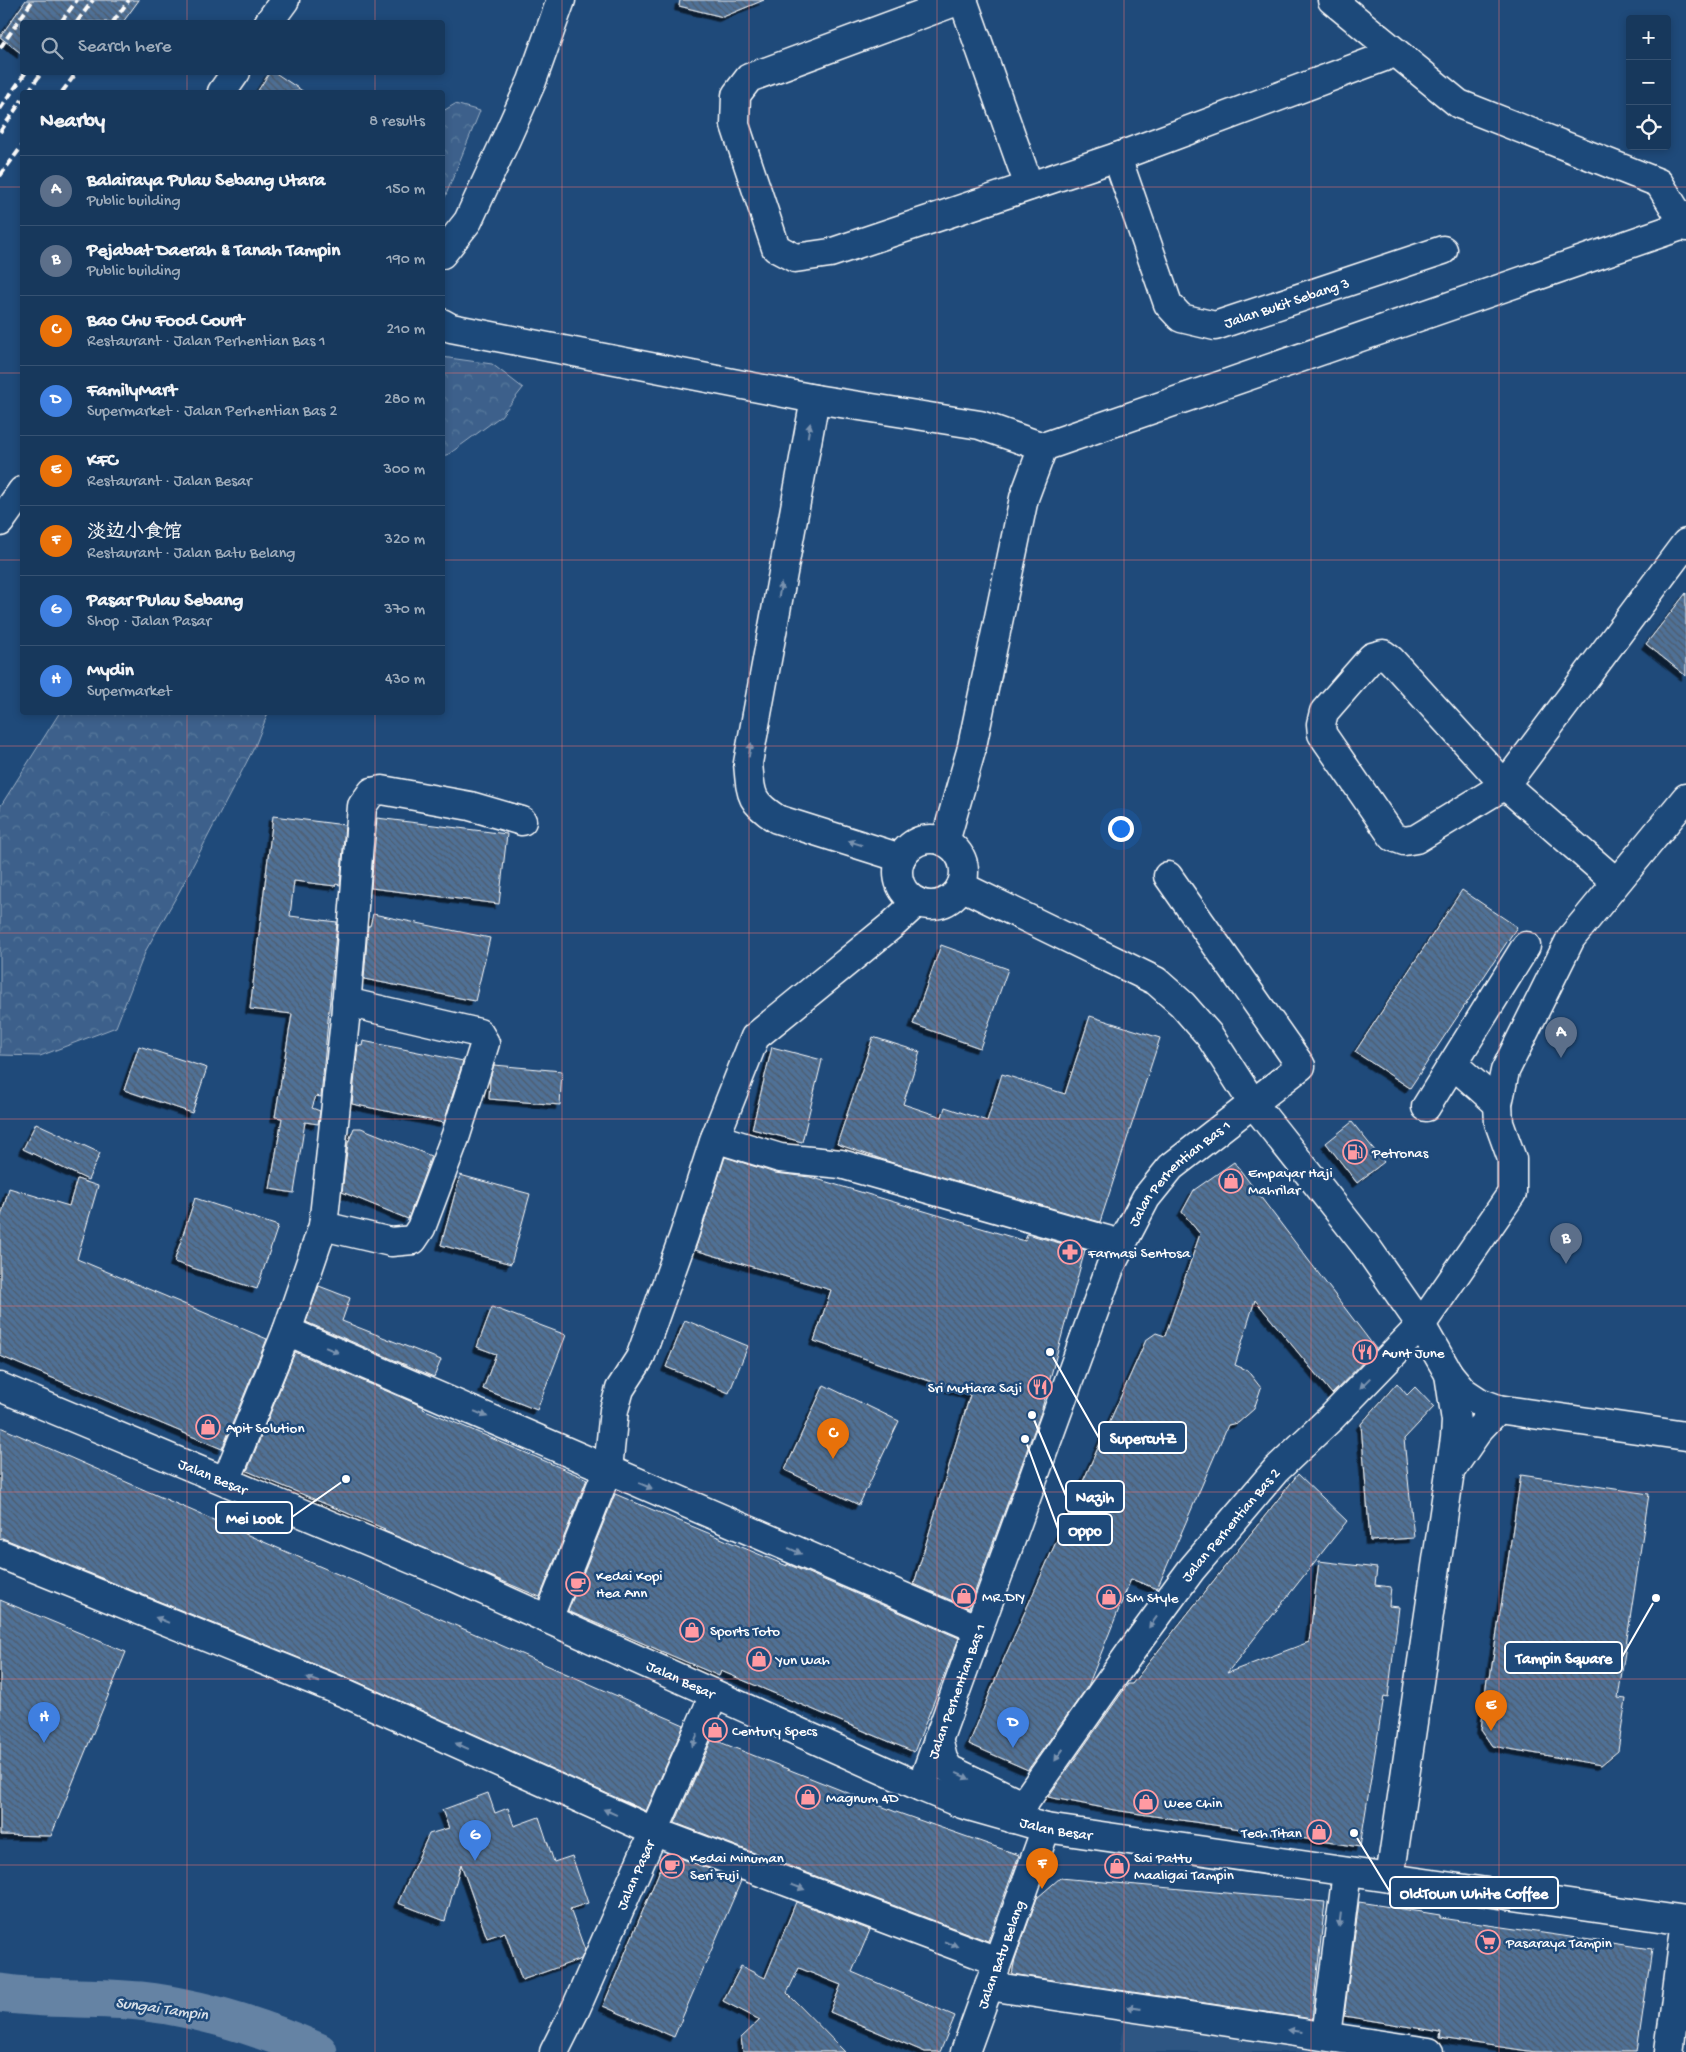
<!DOCTYPE html>
<meta charset="utf-8">
<style>
body{margin:0;font-family:"Gochi Hand","LXGW WenKai TC",sans-serif;background:#244365;color:#f1f3f6}
.controls{position:absolute;right:15px;top:15px;display:grid;overflow:hidden;border-radius:5px;box-shadow:0 2px 8px #0003}
.controls button{width:45px;height:45px;display:grid;place-items:center;padding:0;border:0;border-bottom:1px solid #365272;background:#17385c;color:#f1f3f6;font:25px sans-serif}
.you{position:absolute;left:1120px;top:828px;width:18px;height:18px;margin:-12px;border:4px solid #fff;border-radius:50%;background:#1a73e8;box-shadow:0 0 0 8px #1a73e833}
.badge{display:grid;place-items:center;width:32px;height:32px;border-radius:50%;background:#95b2f1;color:#fff;font-size:16px;font-weight:700}
.pin{position:absolute;translate:-50% -41px;filter:drop-shadow(0 1px 2px #0008)}
.pin::after{content:'';position:absolute;top:26px;width:18px;height:15px;background:inherit;clip-path:polygon(0 0,100% 0,50% 100%)}
.list{margin:0;padding:0;list-style:none}
h2{display:flex;justify-content:space-between;align-items:center;height:65px;margin:0;padding:0 20px;font-size:21px}
h2 small{font-size:16px;font-weight:400;color:#9eacbb}
.list li{display:grid;grid-template-columns:32px 1fr auto;gap:15px;align-items:center;box-sizing:border-box;height:70px;padding:0 20px;border-top:1px solid #365272}
.list b{display:block;font-size:19px;white-space:nowrap}
.list p{margin:0;font-size:16px;white-space:nowrap;color:#9eacbb}
.list em{font-size:16px;font-style:normal;color:#9eacbb}
.icon{flex:none;width:28px;height:28px;fill:none;stroke:currentColor;stroke-width:2;stroke-linecap:round;stroke-linejoin:round}
.map{position:relative;flex:none;width:1686px;height:2052px;overflow:hidden}
.search{position:absolute;background:#17385c;box-shadow:0 2px 8px #0003;left:20px;top:20px;width:425px;height:55px;display:flex;align-items:center;gap:12px;box-sizing:border-box;padding:0 18px;border-radius:5px;color:#9eacbb;font-size:19px}
.panel{position:absolute;background:#17385c;box-shadow:0 2px 8px #0003;left:20px;top:90px;width:425px;height:625px;border-radius:5px}
.map>svg:first-child{display:block}
.built{fill:#2e5683}
.forest{fill:url(#forest-crowns);stroke:#9eb0c5}
.lines{fill:none;stroke-linecap:round;stroke-linejoin:round}
.river{stroke:#6583a4;stroke-width:39}
.building{fill:url(#building-back-hatch);stroke:#fff;filter:url(#shadow)}
.minor-casing{stroke:#fff;stroke-width:31}
.minor{stroke:#1f4a7a;stroke-width:28}
.rail{stroke:#fff;stroke-width:4;stroke-dasharray:8 4;stroke-linecap:butt}
.oneway{fill:#7992af}
.grid{fill:none;stroke:#e47373;stroke-width:1;stroke-opacity:0.55}
.labels{text-anchor:middle;stroke-width:5;stroke-linejoin:round;paint-order:stroke}
.street-label{font-size:15px;fill:#fff;stroke:#1f4a7a}
.poi-label{font-size:15px;fill:#fff;stroke:#1f4a7a;text-anchor:start}
.water-label{font-size:16px;font-style:italic;fill:#d8e0e8;stroke:#1f4a7a}
.leader{fill:none;stroke:#fff;stroke-width:2}
.callout-dot{fill:#fff;stroke:#1f4a7a;stroke-width:2}
.callout{fill:#1f4a7a;stroke:#fff;stroke-width:2}
.callout-label{font-size:16px;text-anchor:middle;font-weight:bold;fill:#fff}
</style>
<div class="map">
<svg width="1686" height="2052" viewBox="0 0 1686 2052">
<defs>
<pattern id="forest-crowns" width="20" height="18" patternUnits="userSpaceOnUse" patternTransform="scale(1.25)"><rect width="20" height="18" fill="#3c618b"/><path d="M2 6a3 3 0 1 1 6 0M12 15a3 3 0 1 1 6 0" fill="none" stroke="#59799c"/></pattern>
<pattern id="building-back-hatch" width="6" height="6" patternUnits="userSpaceOnUse" patternTransform="scale(1.25)"><rect width="6" height="6" fill="#507197"/><path d="M-1 5l2 2M0 0l6 6M5-1l2 2" fill="none" stroke="#4e5b6a"/></pattern>
<filter id="shadow"><feDropShadow dx="-4.5" dy="4.5" stdDeviation="0" flood-color="#0009"/></filter>
</defs>
<rect width="100%" height="100%" fill="#1f4a7a"/>
<filter id="ink" filterUnits="userSpaceOnUse"><feTurbulence type="fractalNoise" baseFrequency=".02" numOctaves="2"/><feDisplacementMap in="SourceGraphic" scale="10" xChannelSelector="R" yChannelSelector="G"/><feConvolveMatrix kernelMatrix="1 2 1 2 8 2 1 2 1" color-interpolation-filters="sRGB"/></filter>
<g filter="url(#ink)">
<path class="built" d="M1125,2014L1364,2052H1119Z"/>
<path class="forest" d="M455,104L480,111L443,202V111Z
M442,357L492,364L523,388L501,416L449,454L443,456Z
M60,712L268,713L255,746L179,892L146,950L116,1027L40,1056L0,1055V807Z"/>
<g class="lines">
<path class="river" d="M0,1993C47,2000 94,1996 140,2001C203,2008 261,2027 318,2052"/>
</g>
<path class="building" d="M26,0H139L123,22H22V54L0,37Z
M680,0H764L723,17L679,6Z
M270,72H274L304,92H257Z
M1686,593V676L1646,644Z
M273,816L345,825L340,885L336,884L335,886L294,881L290,916L337,922L321,1097L316,1096L312,1108L320,1111L318,1124L305,1122L294,1193L270,1189L282,1118L275,1117L292,1014L250,1009Z
M377,818L507,834L499,904L371,888Z
M1462,890L1517,927L1410,1088L1355,1052Z
M373,914L490,938L475,1001L364,979L368,926H370Z
M941,945L1008,969L980,1048L913,1024Z
M1090,1016L1160,1038L1100,1222L890,1162L837,1144L873,1037L920,1052L903,1104L942,1117L945,1107L987,1121L1002,1074L1065,1094Z
M363,1041L463,1061L444,1123L352,1104L358,1045L362,1046Z
M139,1046L207,1068L192,1113L124,1090Z
M772,1047L822,1060L802,1142L752,1129Z
M494,1065L562,1071L560,1105L489,1099L490,1078Z
M1352,1122L1384,1162L1357,1183L1326,1143Z
M36,1123L100,1153L88,1180L23,1149Z
M354,1128H361L431,1156L408,1219L342,1192L348,1143Z
M725,1157L775,1173L810,1177L1025,1241L1027,1234L1085,1250L1041,1412L969,1608L914,1584L970,1395L814,1341L831,1290L695,1250Z
M1234,1162L1376,1349L1332,1394L1255,1300L1235,1365L1247,1370L1261,1388L1254,1409L1238,1423L1228,1425L1157,1589L1131,1579L1088,1686L1028,1770L969,1744L1003,1661L1146,1340L1156,1333L1165,1336L1200,1234L1182,1212L1194,1190Z
M460,1175L530,1194L511,1264L441,1245Z
M77,1179L98,1186L77,1259L267,1339L222,1449L0,1356V1220L9,1188L69,1206Z
M195,1198L278,1226L257,1289L174,1262Z
M319,1286L350,1298L342,1321L441,1360L434,1377L306,1322Z
M492,1307L566,1335L537,1410L483,1389L496,1354L477,1347Z
M685,1320L748,1346L729,1393L666,1367Z
M295,1352L424,1407L423,1409L587,1479L540,1597L384,1531L385,1529L247,1471Z
M1397,1383L1407,1395L1415,1387L1434,1407L1404,1439L1414,1538L1370,1541L1361,1424Z
M824,1385L899,1421L859,1505L785,1470Z
M0,1427L684,1725L646,1811L351,1679L0,1537Z
M1298,1474L1347,1521L1227,1673L1309,1642L1319,1561L1377,1568L1375,1585L1391,1587L1389,1606L1399,1607L1388,1697L1384,1696L1360,1847L1114,1810L1048,1797L1128,1684H1132Z
M1521,1475L1649,1494L1618,1698L1626,1699L1618,1751L1601,1765L1492,1746L1481,1730L1487,1678H1490Z
M615,1494L787,1566V1564L959,1638L914,1752L721,1671L719,1676L568,1611Z
M0,1600L126,1652L51,1836L0,1835Z
M712,1739L896,1812L1019,1855L988,1941L675,1823Z
M488,1793L495,1813L508,1808L514,1826L539,1817L554,1862L572,1856L588,1903L570,1909L585,1950L581,1959L522,1980L505,1932L487,1938L461,1864L445,1921L398,1903L429,1834L449,1828L442,1810Z
M667,1853L741,1881L674,2037L603,2006Z
M1060,1878L1325,1902L1312,2019L1012,1974L1015,1959L1037,1898Z
M796,1902L870,1930L852,1972L955,2016L940,2052H925L830,2012L841,1985L799,1968L787,1993L845,2052H743L741,2038L760,2020L723,2001L741,1966L765,1978Z
M1359,1902L1440,1915V1918L1652,1949L1637,2052H1535L1440,2038L1441,2032L1344,2016Z"/>
<g class="lines">
<g class="minor-casing">
<g id="minor">
<path d="M960,0L749,78L736,95L735,125L776,248L795,258L830,253L1117,157L1395,53"/>
<path d="M963,0L1029,186"/>
<path d="M1332,0L1459,104L1659,183L1686,227"/>
<path d="M269,22L285,0"/>
<path d="M222,92L236,72"/>
<path id="s1" d="M1117,157L1168,304L1181,318L1215,326L1443,250"/>
<path d="M442,254L468,221L502,148L532,81L561,0"/>
<path d="M442,323L451,328L815,399L980,425L1043,447L1684,225"/>
<path d="M815,399L748,763C751,794 749,801 777,819L901,858"/>
<path d="M0,522L22,491"/>
<circle cx="931" cy="872" r="33"/>
<path d="M945,842L971,751L1024,498L1043,447"/>
<path d="M1616,882L1505,785L1391,660L1383,654L1372,657L1324,712L1321,724L1322,734L1393,837L1404,841L1416,839L1505,785L1686,543"/>
<path d="M961,886L1156,981L1182,1004L1209,1035L1252,1102L1366,1246L1421,1325L1449,1374L1464,1392L1479,1402L1498,1409L1686,1436"/>
<path d="M1453,1064L1498,1104"/>
<path d="M1426,1107L1526,946"/>
<path d="M715,1138L780,1158L841,1164L1121,1244"/>
<path d="M323,1226L391,1242L413,1240L421,1228L456,1135L485,1043L479,1033L346,1002"/>
<path d="M287,1331L978,1629"/>
<path id="s2" d="M0,1387L452,1576L921,1787L962,1804L1046,1828L1686,1921"/>
<path d="M1453,1467L1480,1428L1498,1409"/>
<path d="M226,1481L287,1331L323,1226L345,1020L362,806L372,792L382,790L470,806L522,821"/>
<path d="M0,1554L345,1693L655,1832L997,1961"/>
<path d="M548,1619L608,1469L614,1410L620,1389L640,1358L684,1235L715,1138L755,1037L891,926L917,902"/>
<path d="M938,1739L943,1759L949,1769L1024,1805"/>
<path id="s3" d="M921,1787L1111,1265L1146,1198L1171,1167L1301,1066L1168,876"/>
<path id="s4" d="M1013,1819L1132,1650L1191,1570L1276,1470L1332,1417L1421,1325L1512,1193V1159L1499,1123L1498,1104L1505,1071L1571,938L1686,798"/>
<path d="M1390,1878L1455,1438L1456,1421L1449,1374"/>
<path d="M989,1986L1429,2052"/>
<path d="M1326,2036L1347,1872"/>
<path id="s5" d="M554,2052L576,2008L714,1695"/>
<path id="s6" d="M965,2052L1046,1828"/>
<path d="M1669,2052L1686,1921"/>
</g>
</g>
<use href="#minor" class="minor"/>
<path class="rail" d="M61,22L77,0
M77,22L93,0
M113,22L129,0
M0,48L33,0
M28,92L42,72
M62,92L77,72
M0,109L26,72
M0,132L22,100
M0,176L22,146"/>
</g>
<defs><path id="oneway-solid" d="M-6-.8H1V-3.2L6.5 0L1 3.2V.8H-6Z" transform="scale(1.25)"/></defs>
<g class="oneway">
<use href="#oneway-solid" transform="translate(809 430) rotate(-80)"/>
<use href="#oneway-solid" transform="translate(780 590) rotate(-80)"/>
<use href="#oneway-solid" transform="translate(750 750) rotate(-80)"/>
<use href="#oneway-solid" transform="translate(855 843) rotate(-163)"/>
<use href="#oneway-solid" transform="translate(332 1350) rotate(23)"/>
<use href="#oneway-solid" transform="translate(1365 1383) rotate(134)"/>
<use href="#oneway-solid" transform="translate(481 1414) rotate(23)"/>
<use href="#oneway-solid" transform="translate(646 1486) rotate(23)"/>
<use href="#oneway-solid" transform="translate(795 1551) rotate(24)"/>
<use href="#oneway-solid" transform="translate(162 1620) rotate(-158)"/>
<use href="#oneway-solid" transform="translate(1153 1622) rotate(126)"/>
<use href="#oneway-solid" transform="translate(313 1680) rotate(-159)"/>
<use href="#oneway-solid" transform="translate(695 1740) rotate(113)"/>
<use href="#oneway-solid" transform="translate(462 1746) rotate(-156)"/>
<use href="#oneway-solid" transform="translate(1059 1755) rotate(125)"/>
<use href="#oneway-solid" transform="translate(963 1776) rotate(25)"/>
<use href="#oneway-solid" transform="translate(610 1812) rotate(-156)"/>
<use href="#oneway-solid" transform="translate(798 1887) rotate(21)"/>
<use href="#oneway-solid" transform="translate(1340 1920) rotate(97)"/>
<use href="#oneway-solid" transform="translate(951 1944) rotate(21)"/>
<use href="#oneway-solid" transform="translate(1134 2008) rotate(-172)"/>
<use href="#oneway-solid" transform="translate(1295 2031) rotate(-172)"/>
</g>
</g>
<path class="grid" d="M187,0V22M375,0V22M562,0V2052M749,0V2052M937,0V2052M1124,0V2052M1311,0V2052M1499,0V2052M187,72V92M375,72V92M0,187H22M442,187H1686M0,373H22M442,373H1686M0,560H22M442,560H1686M187,712V2052M375,712V2052M0,746H1686M0,933H1686M0,1119H1686M0,1306H1686M0,1492H1686M0,1679H1686M0,1865H1686"/>
<defs>
<g id="fuel-ring" transform="scale(1.25)"><circle r="9.5" fill="#1f4a7a" stroke="#ff9aa2" stroke-width="1.5"/><path d="M-5.5-6h7V0h2V4h1.3V-2.5L3-4.5l.8-.8L6-3V5H2.5V1h-1V6h-7ZM-4.2-4.7v3.2H.2V-4.7Z" fill="#ff9aa2"/></g>
<g id="shop-ring" transform="scale(1.25)"><circle r="9.5" fill="#1f4a7a" stroke="#ff9aa2" stroke-width="1.5"/><path d="M-5-2.5h2.3a2.7 3.5 0 0 1 5.4 0H5L5.5 6h-11ZM-1.5-2.5h3a1.5 2.3 0 0 0-3 0Z" fill="#ff9aa2"/></g>
<g id="pharmacy-ring" transform="scale(1.25)"><circle r="9.5" fill="#1f4a7a" stroke="#ff9aa2" stroke-width="1.5"/><path d="M-2-6h4v4h4v4h-4v4h-4v-4h-4v-4h4Z" fill="#ff9aa2"/></g>
<g id="restaurant-ring" transform="scale(1.25)"><circle r="9.5" fill="#1f4a7a" stroke="#ff9aa2" stroke-width="1.5"/><path d="M-5-6h1v4h1v-4h1v4h1v-4h1v5L-1.5 .5V6h-2V.5L-5-1ZM5-6V6H3V1.5H1.5Q1.5-4 5-6Z" fill="#ff9aa2"/></g>
<g id="cafe-ring" transform="scale(1.25)"><circle r="9.5" fill="#1f4a7a" stroke="#ff9aa2" stroke-width="1.5"/><path d="M-5.5-4.5H6V0H3Q3 3.5 0 3.5H-2.5Q-5.5 3.5-5.5 0ZM3-3.2v2h1.7v-2ZM-6 4.5H4V6H-6Z" fill="#ff9aa2"/></g>
<g id="supermarket-ring" transform="scale(1.25)"><circle r="9.5" fill="#1f4a7a" stroke="#ff9aa2" stroke-width="1.5"/><path d="M-6-5.5h2.5l.6 2H6L4.5 2H-2.5L-4.4-4H-6ZM-1.5 3.2a1.3 1.3 0 1 0 .1 0ZM3 3.2a1.3 1.3 0 1 0 .1 0Z" fill="#ff9aa2"/></g>
</defs>
<g fill-rule="evenodd">
<use href="#fuel-ring" x="1355" y="1152"/>
<use href="#shop-ring" x="1231" y="1181"/>
<use href="#pharmacy-ring" x="1070" y="1252"/>
<use href="#restaurant-ring" x="1365" y="1352"/>
<use href="#restaurant-ring" x="1040" y="1387"/>
<use href="#shop-ring" x="208" y="1427"/>
<use href="#cafe-ring" x="578" y="1584"/>
<use href="#shop-ring" x="964" y="1596"/>
<use href="#shop-ring" x="1109" y="1597"/>
<use href="#shop-ring" x="692" y="1630"/>
<use href="#shop-ring" x="759" y="1659"/>
<use href="#shop-ring" x="715" y="1730"/>
<use href="#shop-ring" x="808" y="1797"/>
<use href="#shop-ring" x="1146" y="1802"/>
<use href="#shop-ring" x="1319" y="1832"/>
<use href="#cafe-ring" x="672" y="1866"/>
<use href="#shop-ring" x="1117" y="1866"/>
<use href="#supermarket-ring" x="1488" y="1942"/>
</g>
<g class="labels">
<g class="street-label">
<text dy="5" stroke="none"><textPath href="#s1" startOffset="285">Jalan Bukit Sebang 3</textPath></text>
<text dy="5" stroke="none"><textPath href="#s3" startOffset="672">Jalan Perhentian Bas 1</textPath></text>
<text dy="5" stroke="none"><textPath href="#s2" startOffset="231">Jalan Besar</textPath></text>
<text dy="5" stroke="none"><textPath href="#s4" startOffset="366">Jalan Perhentian Bas 2</textPath></text>
<text dy="5" stroke="none"><textPath href="#s2" startOffset="741">Jalan Besar</textPath></text>
<text dy="5" stroke="none"><textPath href="#s3" startOffset="102">Jalan Perhentian Bas 1</textPath></text>
<text dy="5" stroke="none"><textPath href="#s2" startOffset="1146">Jalan Besar</textPath></text>
<text dy="5" stroke="none"><textPath href="#s5" startOffset="195">Jalan Pasar</textPath></text>
<text dy="5" stroke="none"><textPath href="#s6" startOffset="104">Jalan Batu Belang</textPath></text>
</g>
<g class="poi-label">
<text x="1372" y="1157">Petronas</text>
<text x="1248" y="1177">Empayar Haji<tspan x="1248" dy="17">Mahrilar</tspan></text>
<text x="1088" y="1257">Farmasi Sentosa</text>
<text x="1382" y="1357">Aunt June</text>
<text x="1022" y="1392" text-anchor="end">Sri Mutiara Saji</text>
<text x="226" y="1432">Apit Solution</text>
<text x="596" y="1580">Kedai Kopi<tspan x="596" dy="17">Hea Ann</tspan></text>
<text x="982" y="1601">MR.DIY</text>
<text x="1126" y="1602">SM Style</text>
<text x="710" y="1635">Sports Toto</text>
<text x="776" y="1664">Yun Wah</text>
<text x="732" y="1735">Century Specs</text>
<text x="826" y="1802">Magnum 4D</text>
<text x="1164" y="1807">Wee Chin</text>
<text x="1302" y="1837" text-anchor="end">Tech Titan</text>
<text x="690" y="1862">Kedai Minuman<tspan x="690" dy="17">Seri Fuji</tspan></text>
<text x="1134" y="1862">Sai Pattu<tspan x="1134" dy="17">Maaligai Tampin</tspan></text>
<text x="1506" y="1947">Pasaraya Tampin</text>
</g>
<g class="water-label">
<text transform="translate(162 2007) rotate(8)" y="6">Sungai Tampin</text>
</g>
</g>
<path class="leader" d="M1050 1352L1099 1438M1032 1415L1066 1496M346 1479L292 1517M1025 1439L1058 1529M1656 1598L1622 1657M1354 1833L1390 1892"/>
<g class="callout-dot">
<circle cx="1050" cy="1352" r="5"/>
<circle cx="1032" cy="1415" r="5"/>
<circle cx="346" cy="1479" r="5"/>
<circle cx="1025" cy="1439" r="5"/>
<circle cx="1656" cy="1598" r="5"/>
<circle cx="1354" cy="1833" r="5"/>
</g>
<g class="callout">
<rect x="1099" y="1422" width="87" height="31" rx="5"/>
<rect x="1066" y="1481" width="58" height="31" rx="5"/>
<rect x="216" y="1502" width="76" height="31" rx="5"/>
<rect x="1058" y="1514" width="54" height="31" rx="5"/>
<rect x="1505" y="1642" width="117" height="31" rx="5"/>
<rect x="1390" y="1877" width="168" height="31" rx="5"/>
</g>
<g class="callout-label">
<text x="1143" y="1443">SupercutZ</text>
<text x="1095" y="1502">Nazih</text>
<text x="254" y="1523">Mei Look</text>
<text x="1085" y="1535">Oppo</text>
<text x="1564" y="1663">Tampin Square</text>
<text x="1474" y="1898">OldTown White Coffee</text>
</g>
</svg>
<div class="controls">
<button>+</button>
<button>−</button>
<button><svg class="icon" aria-label="locate" viewBox="0 0 24 24"><circle cx="12" cy="12" r="6"/><path d="M12 2v4M12 18v4M2 12h4M18 12h4"/></svg></button>
</div>
<div class="you"></div>
<div class="pin badge" style="left:1561px;top:1058px;background:#5c6f8a">A</div>
<div class="pin badge" style="left:1566px;top:1264px;background:#5c6f8a">B</div>
<div class="pin badge" style="left:833px;top:1459px;background:#e8710a">C</div>
<div class="pin badge" style="left:1013px;top:1748px;background:#3f7fe0">D</div>
<div class="pin badge" style="left:1491px;top:1731px;background:#e8710a">E</div>
<div class="pin badge" style="left:1042px;top:1889px;background:#e8710a">F</div>
<div class="pin badge" style="left:475px;top:1861px;background:#3f7fe0">G</div>
<div class="pin badge" style="left:44px;top:1743px;background:#3f7fe0">H</div>
<div class="search"><svg class="icon" aria-label="search" viewBox="0 0 24 24"><circle cx="10" cy="10" r="6"/><path d="M15 15l6 6"/></svg>Search here</div>
<section class="panel">
<h2>Nearby<small>8 results</small></h2>
<ul class="list">
<li><span class="badge" style="background:#5c6f8a">A</span><div><b>Balairaya Pulau Sebang Utara</b><p>Public building</p></div><em>150 m</em></li>
<li><span class="badge" style="background:#5c6f8a">B</span><div><b>Pejabat Daerah &amp; Tanah Tampin</b><p>Public building</p></div><em>190 m</em></li>
<li><span class="badge" style="background:#e8710a">C</span><div><b>Bao Chu Food Court</b><p>Restaurant · Jalan Perhentian Bas 1</p></div><em>210 m</em></li>
<li><span class="badge" style="background:#3f7fe0">D</span><div><b>FamilyMart</b><p>Supermarket · Jalan Perhentian Bas 2</p></div><em>280 m</em></li>
<li><span class="badge" style="background:#e8710a">E</span><div><b>KFC</b><p>Restaurant · Jalan Besar</p></div><em>300 m</em></li>
<li><span class="badge" style="background:#e8710a">F</span><div><b>淡边小食馆</b><p>Restaurant · Jalan Batu Belang</p></div><em>320 m</em></li>
<li><span class="badge" style="background:#3f7fe0">G</span><div><b>Pasar Pulau Sebang</b><p>Shop · Jalan Pasar</p></div><em>370 m</em></li>
<li><span class="badge" style="background:#3f7fe0">H</span><div><b>Mydin</b><p>Supermarket</p></div><em>430 m</em></li>
</ul>
</section>
</div>
